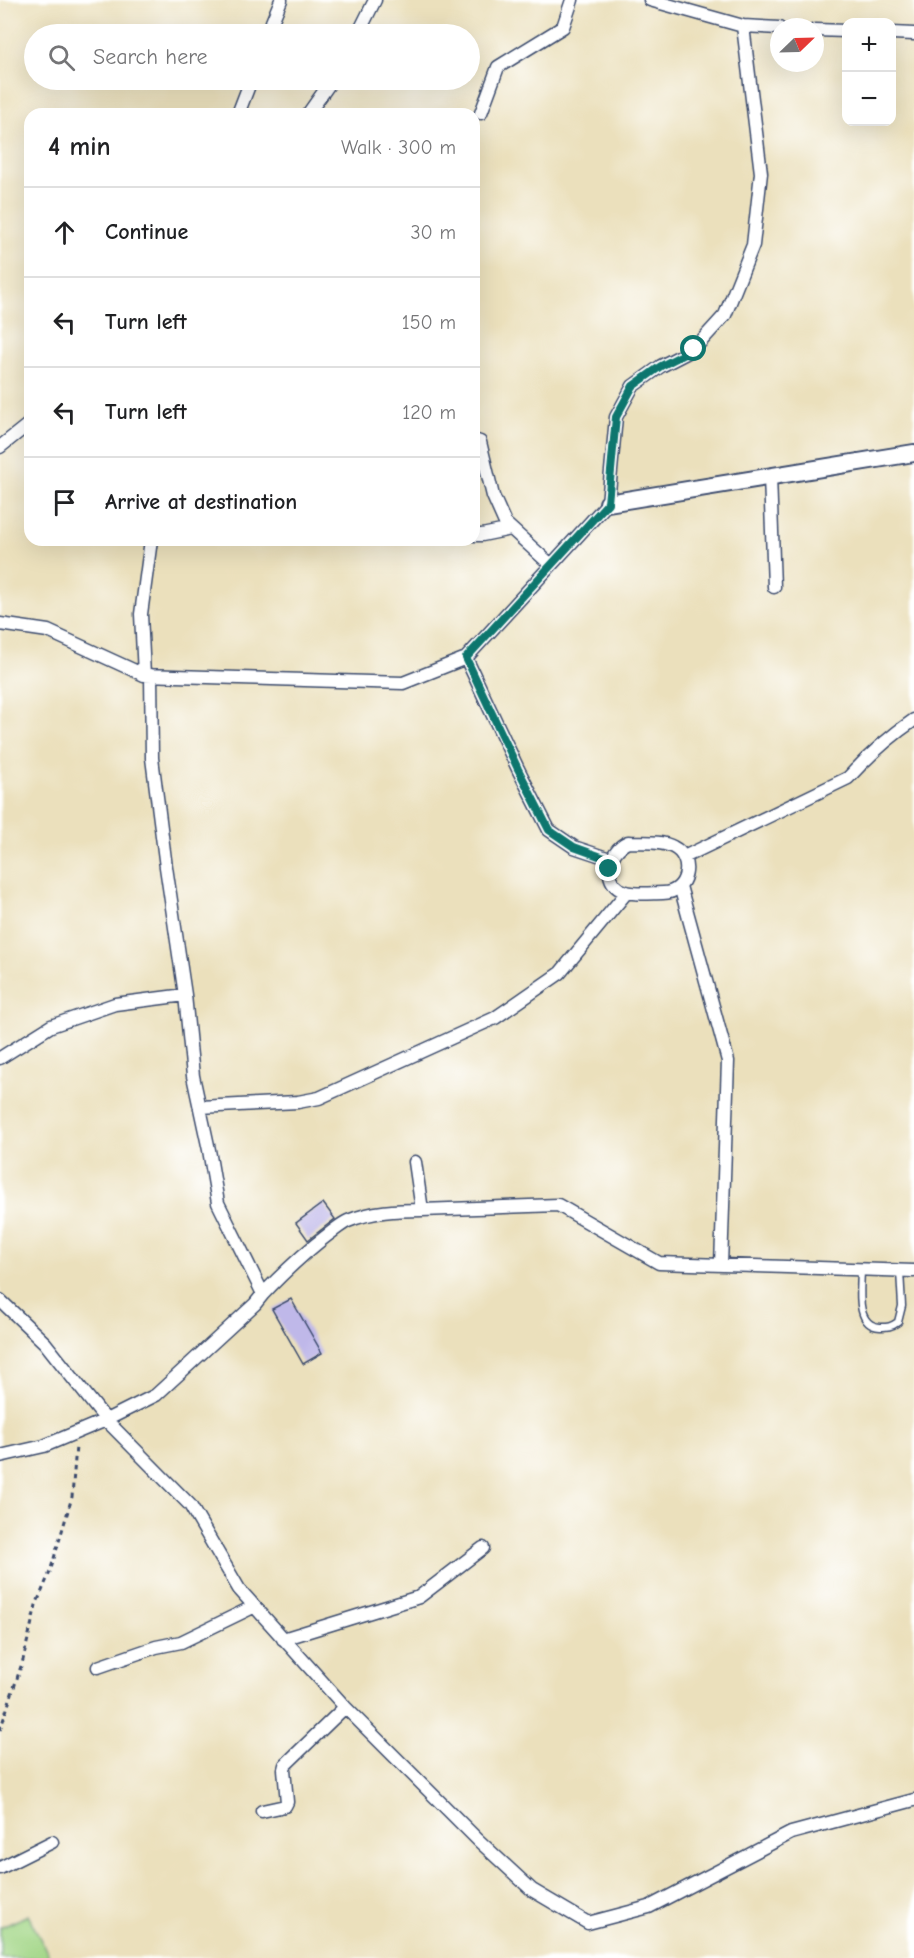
<!DOCTYPE html>
<meta charset="utf-8">
<style>
body{margin:0;font-family:"Comic Neue",sans-serif;background:#f2f2f2;color:#202124}
.controls{position:absolute;right:18px;top:18px;display:grid;overflow:hidden;border-radius:12px;box-shadow:0 6px 24px #0002}
.controls button{width:54px;height:54px;display:grid;place-items:center;padding:0;border:0;border-bottom:2px solid #e0e0e0;background:#fff;color:#202124;font:30px sans-serif}
.compass{position:absolute;left:770px;top:18px;width:54px;height:54px;border-radius:50%;background:#fff;box-shadow:0 6px 24px #0002;rotate:67deg}
.stop{position:absolute;width:18px;height:18px;margin:-14px;border:4px solid #0f766e;border-radius:50%;background:#fff}
.stop.end{background:#0f766e;border-color:#fff;box-shadow:0 2px 6px #0008}
.list{margin:0;padding:0;list-style:none}
h2{display:flex;justify-content:space-between;align-items:center;height:78px;margin:0;padding:0 24px;font-size:26px}
h2 small{font-size:20px;font-weight:400;color:#757577}
.list li{display:grid;grid-template-columns:39px 1fr auto;gap:18px;align-items:center;box-sizing:border-box;height:90px;padding:0 24px;border-top:2px solid #e0e0e0}
.list b{display:block;font-size:22px;white-space:nowrap}
.list em{font-size:20px;font-style:normal;color:#757577}
.icon{flex:none;width:33px;height:33px;fill:none;stroke:currentColor;stroke-width:2;stroke-linecap:round;stroke-linejoin:round}
.map{position:relative;flex:none;width:914px;height:1958px;overflow:hidden}
.search{position:absolute;background:#fff;box-shadow:0 6px 24px #0002;left:24px;top:24px;width:456px;height:66px;display:flex;align-items:center;gap:15px;box-sizing:border-box;padding:0 21px;border-radius:33px;color:#757577;font-size:22px}
.panel{position:absolute;background:#fff;box-shadow:0 6px 24px #0002;left:24px;top:108px;width:456px;height:438px;border-radius:18px}
.map>svg:first-child{display:block}
.green{fill:#a2d686;stroke:#5e8272;stroke-width:1.5}
.building{fill:#bfb8e9}
.lines{fill:none;stroke-linecap:round;stroke-linejoin:round}
.lane-casing{stroke:#3a4a6c;stroke-width:9}
.street-casing{stroke:#3a4a6c;stroke-width:15}
.secondary-casing{stroke:#3a4a6c;stroke-width:20}
.path{stroke:#3a4a6c;stroke-width:3;stroke-dasharray:4.5 4.5;stroke-linecap:butt}
.lane{stroke:#fff;stroke-width:6}
.street{stroke:#fff;stroke-width:12}
.secondary{stroke:#fff;stroke-width:16}
.route{stroke:#0f766e;stroke-width:8}
</style>
<div class="map">
<svg width="914" height="1958" viewBox="0 0 914 1958">
<rect width="100%" height="100%" fill="#fff"/>
<filter id="ink" filterUnits="userSpaceOnUse"><feTurbulence type="fractalNoise" baseFrequency=".0167" numOctaves="2"/><feDisplacementMap in="SourceGraphic" scale="12" xChannelSelector="R" yChannelSelector="G"/><feConvolveMatrix kernelMatrix="1 2 1 2 8 2 1 2 1" color-interpolation-filters="sRGB"/></filter>
<filter id="wash" filterUnits="userSpaceOnUse"><feTurbulence type="fractalNoise" baseFrequency=".008" numOctaves="4" result="noise"/><feDisplacementMap in="SourceGraphic" scale="24" xChannelSelector="R" yChannelSelector="G"/><feGaussianBlur stdDeviation="1.35" result="paint"/><feColorMatrix in="noise" values="0 0 0 0 0 0 0 0 0 0 0 0 0 0 0 0 0 1.4 0 .05"/><feComposite in="paint" operator="in"/></filter>
<g filter="url(#wash)">
<rect width="100%" height="100%" fill="#ebe0bc"/>
<path class="green" d="M28,1915L50,1958H0V1928Z"/>
<g id="blocks">
<path class="building" d="M323,1203L335,1219L308,1240L296,1223Z
M291,1299L322,1353L303,1364L272,1309Z"/>
</g>
</g>
<g filter="url(#ink)">
<use href="#blocks" fill-opacity="0" stroke="#3a4a6c" stroke-width="1.5"/>
<g class="lines">
<g class="lane-casing">
<path id="lane" d="M861,1269C861,1287 854,1326 880,1327C888,1327 891,1327 898,1322L902,1306L900,1271"/>
</g>
<g class="street-casing">
<path id="street" d="M650,0L743,26L779,28
M815,30L846,31
M892,33L914,34
M267,34L281,0
M358,34L375,0
M481,113L498,67L563,27L572,0
M238,114L251,80
M308,114L332,80
M474,440L480,442L493,496L505,523L551,565
M0,447L30,423
M770,476L774,587
M474,535H482L511,529
M0,624L48,631L144,675L403,683L466,658L608,503L616,417L633,386L661,366L694,349L725,315L753,245L761,173L743,26
M466,658L518,769L549,830L574,847L610,859
M144,675L141,614L151,540
M628,842C641,843 661,840 673,847C695,858 688,893 663,893C652,893 637,895 626,892C601,885 607,851 628,842Z
M684,857L848,778C868,756 889,737 914,720
M680,886L728,1061L721,1265
M0,1058L51,1026L115,1004L185,995
M200,1107L298,1102L319,1098L495,1018L560,973L627,892
M415,1162L422,1210L558,1205L659,1263L914,1271
M263,1294C284,1272 305,1252 329,1234C335,1230 341,1224 348,1221C372,1211 397,1210 422,1210
M0,1300L45,1343L106,1420L156,1395L255,1304L263,1294L218,1203L209,1150L193,1076L185,995L166,867L152,758L151,675
M0,1456L44,1446L106,1420L190,1505L239,1589L345,1707L478,1840L532,1890L588,1923L649,1907L791,1833L914,1800
M283,1639L419,1597L483,1548
M98,1667L156,1647L181,1642L253,1607
M262,1811L285,1806L287,1802L284,1769L285,1765L345,1707
M0,1868L52,1842"/>
</g>
<g class="secondary-casing">
<path id="secondary" d="M608,503L914,453"/>
</g>
<path class="path" d="M0,1730L23,1660L36,1605L50,1572L72,1497L76,1446"/>
<use href="#lane" class="lane"/>
<use href="#street" class="street"/>
<use href="#secondary" class="secondary"/>
</g>
</g>
<g class="lines" filter="url(#ink)">
<path class="route" d="M609,869L610,860L574,847L549,830L518,769L466,658L608,503L616,417L633,386L661,366L694,349"/>
</g>
</svg>
<div class="controls">
<button>+</button>
<button>−</button>
</div>
<svg class="compass" viewBox="-18 -18 36 36"><path d="M0-13l5 13h-10z" fill="#e53935"/><path d="M0 13l5-13h-10z" fill="#757577"/></svg>
<div class="stop" style="left:694px;top:349px"></div>
<div class="stop end" style="left:609px;top:869px"></div>
<div class="search"><svg class="icon" aria-label="search" viewBox="0 0 24 24"><circle cx="10" cy="10" r="6"/><path d="M15 15l6 6"/></svg>Search here</div>
<section class="panel">
<h2>4 min<small>Walk · 300 m</small></h2>
<ul class="list">
<li><svg class="icon" aria-label="ahead" viewBox="0 0 24 24"><path d="M12 20V5M6 11l6-6 6 6"/></svg><div><b>Continue</b></div><em>30 m</em></li>
<li><svg class="icon" aria-label="left" viewBox="0 0 24 24"><path d="M17 20v-9H6M10 6l-5 5 5 5"/></svg><div><b>Turn left</b></div><em>150 m</em></li>
<li><svg class="icon" aria-label="left" viewBox="0 0 24 24"><path d="M17 20v-9H6M10 6l-5 5 5 5"/></svg><div><b>Turn left</b></div><em>120 m</em></li>
<li><svg class="icon" aria-label="arrive" viewBox="0 0 24 24"><path d="M6 21V4h12l-3 4 3 4H6"/></svg><div><b>Arrive at destination</b></div></li>
</ul>
</section>
</div>
